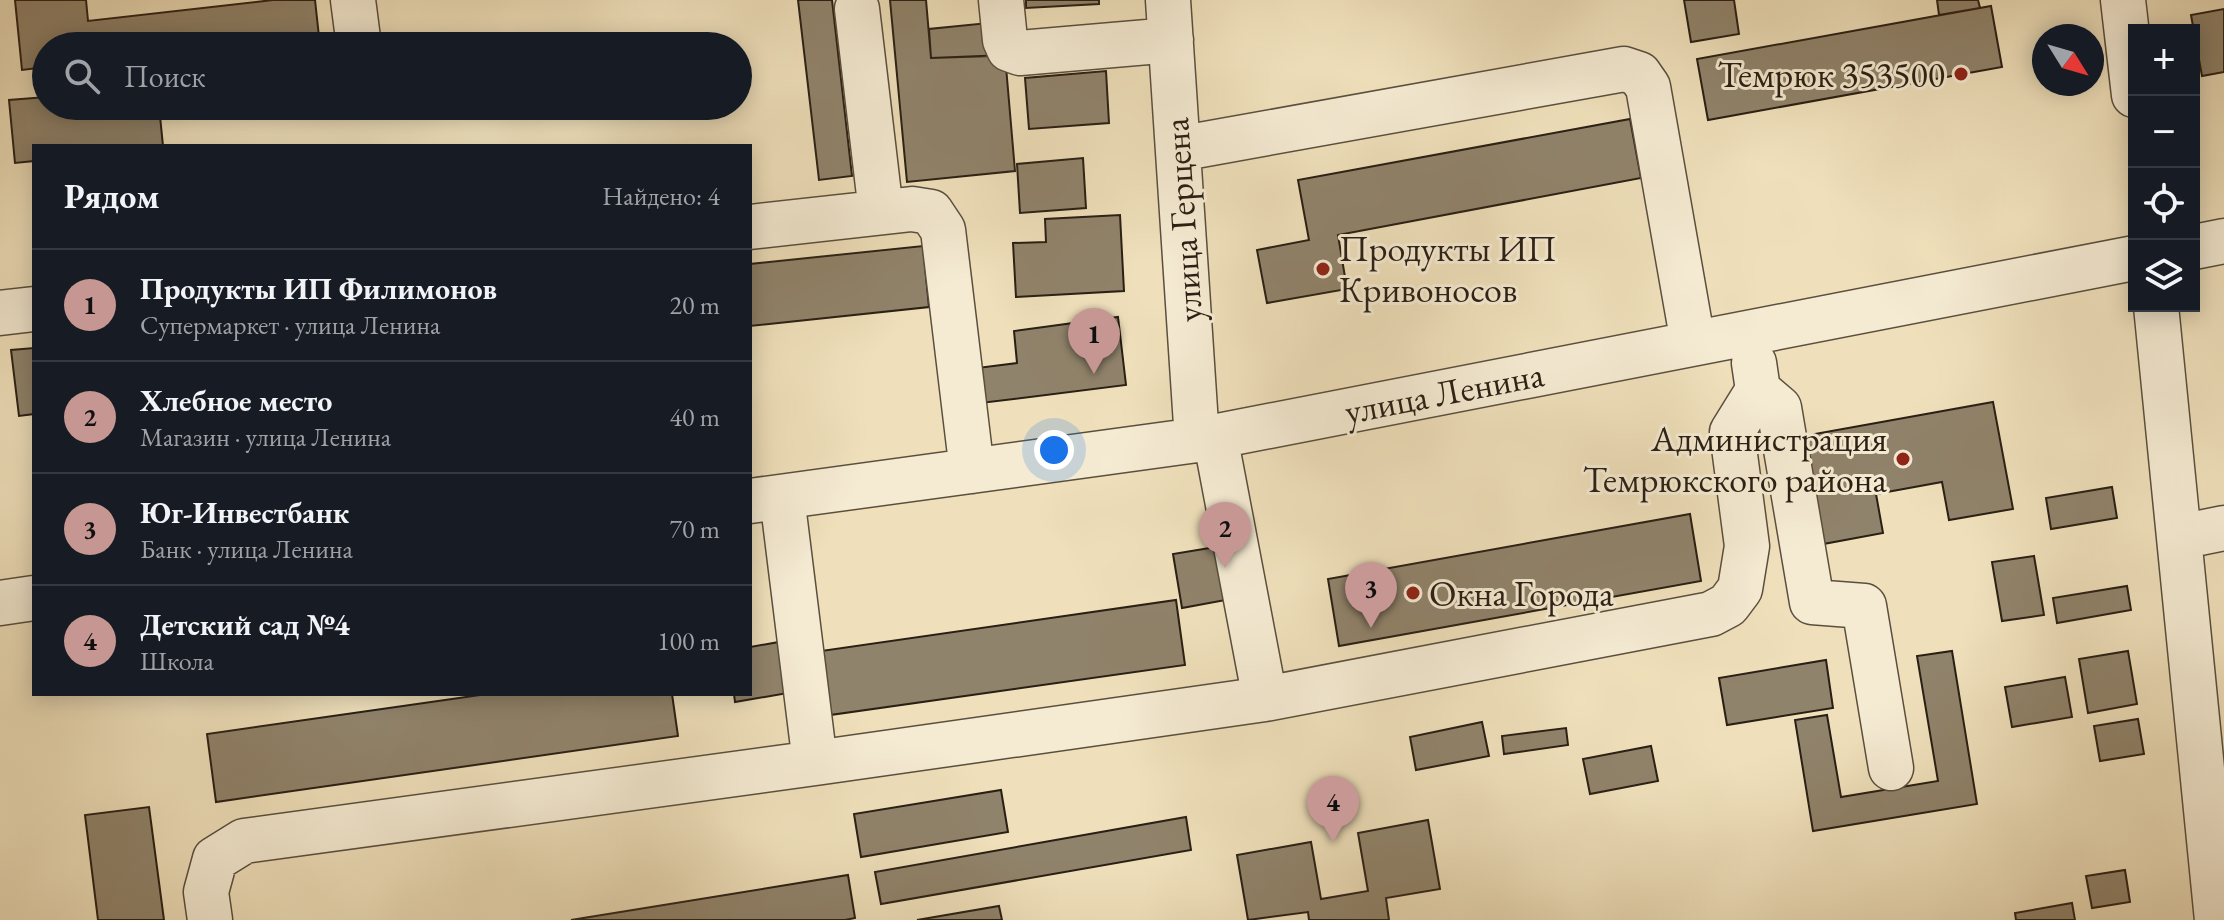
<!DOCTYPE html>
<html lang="ru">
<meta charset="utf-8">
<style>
body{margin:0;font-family:"EB Garamond",serif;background:#20242c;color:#f1f3f6}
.controls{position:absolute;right:24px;top:24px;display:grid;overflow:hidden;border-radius:0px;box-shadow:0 4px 20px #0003}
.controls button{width:72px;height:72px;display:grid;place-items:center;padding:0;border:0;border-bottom:2px solid #363941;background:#171b24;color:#f1f3f6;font:40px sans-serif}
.compass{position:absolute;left:2032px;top:24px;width:72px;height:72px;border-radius:50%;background:#171b24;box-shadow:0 4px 20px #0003;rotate:127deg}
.you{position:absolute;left:1054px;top:450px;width:28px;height:28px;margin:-20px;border:6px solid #fff;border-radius:50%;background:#1a73e8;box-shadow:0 0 0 12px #1a73e833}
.badge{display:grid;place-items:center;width:52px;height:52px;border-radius:50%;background:#c59692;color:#111;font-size:26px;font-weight:700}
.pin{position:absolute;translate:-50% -66px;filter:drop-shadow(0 2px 4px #0008)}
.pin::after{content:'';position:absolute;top:42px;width:28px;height:24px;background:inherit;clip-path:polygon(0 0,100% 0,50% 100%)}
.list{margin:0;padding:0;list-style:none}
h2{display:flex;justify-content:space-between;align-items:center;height:104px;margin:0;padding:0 32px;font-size:34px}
h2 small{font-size:26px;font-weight:400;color:#9ea1a6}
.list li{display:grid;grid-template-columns:52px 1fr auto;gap:24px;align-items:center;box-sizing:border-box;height:112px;padding:0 32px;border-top:2px solid #363941}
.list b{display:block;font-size:30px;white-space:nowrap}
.list p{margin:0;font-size:26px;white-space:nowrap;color:#9ea1a6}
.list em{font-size:26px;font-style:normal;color:#9ea1a6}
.icon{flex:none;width:44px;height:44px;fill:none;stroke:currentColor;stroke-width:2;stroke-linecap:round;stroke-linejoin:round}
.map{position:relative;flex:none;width:2224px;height:920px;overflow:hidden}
.search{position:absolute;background:#171b24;box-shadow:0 4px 20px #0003;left:32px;top:32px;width:720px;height:88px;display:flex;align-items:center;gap:20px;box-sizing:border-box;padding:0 28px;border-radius:44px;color:#9ea1a6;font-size:30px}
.panel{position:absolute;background:#171b24;box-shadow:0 4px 20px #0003;left:32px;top:144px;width:720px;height:552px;border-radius:0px}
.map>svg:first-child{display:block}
.building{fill:#90836b;stroke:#291f14;stroke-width:2}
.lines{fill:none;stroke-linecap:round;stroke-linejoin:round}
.minor-casing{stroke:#5a4f3e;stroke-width:47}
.minor{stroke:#f5ebd3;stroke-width:44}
.poi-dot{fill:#8f2418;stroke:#f5ebd3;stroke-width:3}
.labels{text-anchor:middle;stroke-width:6;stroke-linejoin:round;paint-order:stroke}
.poi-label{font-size:36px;fill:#291f14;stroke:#f5ebd3;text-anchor:end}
.street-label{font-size:36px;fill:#291f14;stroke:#f5ebd3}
</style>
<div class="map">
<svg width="2224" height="920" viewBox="0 0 2224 920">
<rect width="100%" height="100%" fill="#efe0bb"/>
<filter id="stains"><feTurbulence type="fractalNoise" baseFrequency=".0025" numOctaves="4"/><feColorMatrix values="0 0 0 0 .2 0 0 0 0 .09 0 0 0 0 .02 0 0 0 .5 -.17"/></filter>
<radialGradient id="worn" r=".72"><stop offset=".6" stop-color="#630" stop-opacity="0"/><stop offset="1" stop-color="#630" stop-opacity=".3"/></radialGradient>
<path class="building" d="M15,0H86L88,21L273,0H315L320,46H46V67L22,70Z
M798,0H832L852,176L819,180Z
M890,0H926L931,58L1005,55L1015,171L907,182Z
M1026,0H1099V4L1026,8Z
M1684,0H1734L1739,34L1691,42Z
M1937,0H1978L1980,8L1939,15Z
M1991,6L2002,67L1708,120L1697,59Z
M2224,9V72L2202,76L2191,15Z
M988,23L991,56L931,58L929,29Z
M1106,71L1109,123L1029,129L1025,78Z
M46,97V106H159L163,146H34V161L15,163L9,100Z
M1630,119L1641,178L1338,235L1347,289L1267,303L1257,250L1309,240L1298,180Z
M1083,158L1086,208L1020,213L1017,164Z
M1120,215L1124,291L1016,297L1013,243L1046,242L1045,219Z
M923,246L929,307L750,326V264Z
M1118,317L1126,385L981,403L977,368L1017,363L1014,331Z
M34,348V414L19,416L11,350Z
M1993,402L2013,509L1949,520L1942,482L1876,494L1883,533L1818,545L1798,437Z
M2112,487L2117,518L2051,529L2046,498Z
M1690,514L1701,581L1339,646L1328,579Z
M1222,546L1231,599L1182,608L1173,554Z
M2034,556L2044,615L2002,621L1992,562Z
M2127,586L2131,610L2057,623L2053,598Z
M1176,600L1185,665L823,716L814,652Z
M779,642L788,693L735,702L734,694H750V647Z
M1952,651L1977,804L1813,831L1795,720L1827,715L1841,797L1938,781L1917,656Z
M2128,651L2137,704L2088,713L2079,659Z
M1826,660L1833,708L1727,725L1719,678Z
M2065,677L2072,717L2012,727L2005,687Z
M487,694H672L678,736L216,802L207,734Z
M2138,719L2144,754L2100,761L2094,726Z
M1482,722L1489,756L1416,770L1410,737Z
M1566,728L1568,745L1504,754L1502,736Z
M1651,746L1658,781L1590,794L1583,759Z
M1001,790L1008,832L861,857L854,814Z
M149,807L164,920H98L85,815Z
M1186,817L1191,850L881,904L875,872Z
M1428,820L1440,889L1386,898L1389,920H1309L1308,912L1248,920L1237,855L1311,842L1321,899L1368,891L1358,833Z
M2125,870L2130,902L2092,908L2086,876Z
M848,875L855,918L845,920H571Z
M2072,903L2075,920H2016L2015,913Z
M999,906L1002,920H917Z"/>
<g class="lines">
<g class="minor-casing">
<path id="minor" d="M353,0L359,46
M1001,0L1005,40L1009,49L1020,53L1171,40
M1168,0L1197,440
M2123,0L2134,95
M857,9L881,212
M1178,149L1624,69L1639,74L1648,87L1693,343
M750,227L912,209L931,212L943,230L972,471
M2194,247L2224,241
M2156,306L2217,920
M0,313L34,309
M1754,363L1758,390L1779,408L1812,602L1864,606L1891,768
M1215,436L1265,699L1711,614L1728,605L1740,589L1747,546L1732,432L1758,390
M782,497L815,763L1265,699
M750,501L1197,440L2134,258
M2180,537L2224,528
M0,603L34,598
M210,920L206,892L215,859L244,841L815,763"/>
</g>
<use href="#minor" class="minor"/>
</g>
<g class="poi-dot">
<circle cx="1961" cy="74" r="8"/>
<circle cx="1323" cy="269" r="8"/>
<circle cx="1903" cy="459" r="8"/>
<circle cx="1413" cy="593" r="8"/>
</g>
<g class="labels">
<g class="poi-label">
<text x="1945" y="87">Темрюк 353500</text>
<text x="1339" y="261" text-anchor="start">Продукты ИП<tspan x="1339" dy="41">Кривоносов</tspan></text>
<text x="1887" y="451">Администрация<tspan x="1887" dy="41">Темрюкского района</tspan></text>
<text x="1429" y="606" text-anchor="start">Окна Города</text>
</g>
<g class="street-label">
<text transform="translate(1182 220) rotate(-94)" y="13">улица Герцена</text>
<text transform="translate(1444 392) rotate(-11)" y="13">улица Ленина</text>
</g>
</g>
<rect width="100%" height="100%" filter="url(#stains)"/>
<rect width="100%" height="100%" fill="url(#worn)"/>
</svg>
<div class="controls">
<button>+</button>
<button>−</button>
<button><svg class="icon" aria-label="locate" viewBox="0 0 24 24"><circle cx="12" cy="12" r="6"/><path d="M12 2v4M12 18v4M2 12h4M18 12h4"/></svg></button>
<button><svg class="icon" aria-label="layers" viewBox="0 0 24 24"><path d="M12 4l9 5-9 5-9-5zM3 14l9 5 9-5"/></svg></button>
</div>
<svg class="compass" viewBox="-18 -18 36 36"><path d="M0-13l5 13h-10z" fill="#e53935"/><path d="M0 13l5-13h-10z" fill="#9ea1a6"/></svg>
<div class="you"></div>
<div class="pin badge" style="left:1094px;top:374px">1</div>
<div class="pin badge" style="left:1225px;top:568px">2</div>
<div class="pin badge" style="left:1371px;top:628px">3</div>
<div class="pin badge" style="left:1333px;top:842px">4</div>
<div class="search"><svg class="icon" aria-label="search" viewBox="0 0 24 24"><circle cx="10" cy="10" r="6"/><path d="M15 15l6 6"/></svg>Поиск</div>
<section class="panel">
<h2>Рядом<small>Найдено: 4</small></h2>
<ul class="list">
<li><span class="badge">1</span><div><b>Продукты ИП Филимонов</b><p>Супермаркет · улица Ленина</p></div><em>20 m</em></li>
<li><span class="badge">2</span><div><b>Хлебное место</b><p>Магазин · улица Ленина</p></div><em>40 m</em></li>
<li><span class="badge">3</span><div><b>Юг-Инвестбанк</b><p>Банк · улица Ленина</p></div><em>70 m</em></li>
<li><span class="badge">4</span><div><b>Детский сад №4</b><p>Школа</p></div><em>100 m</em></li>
</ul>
</section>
</div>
